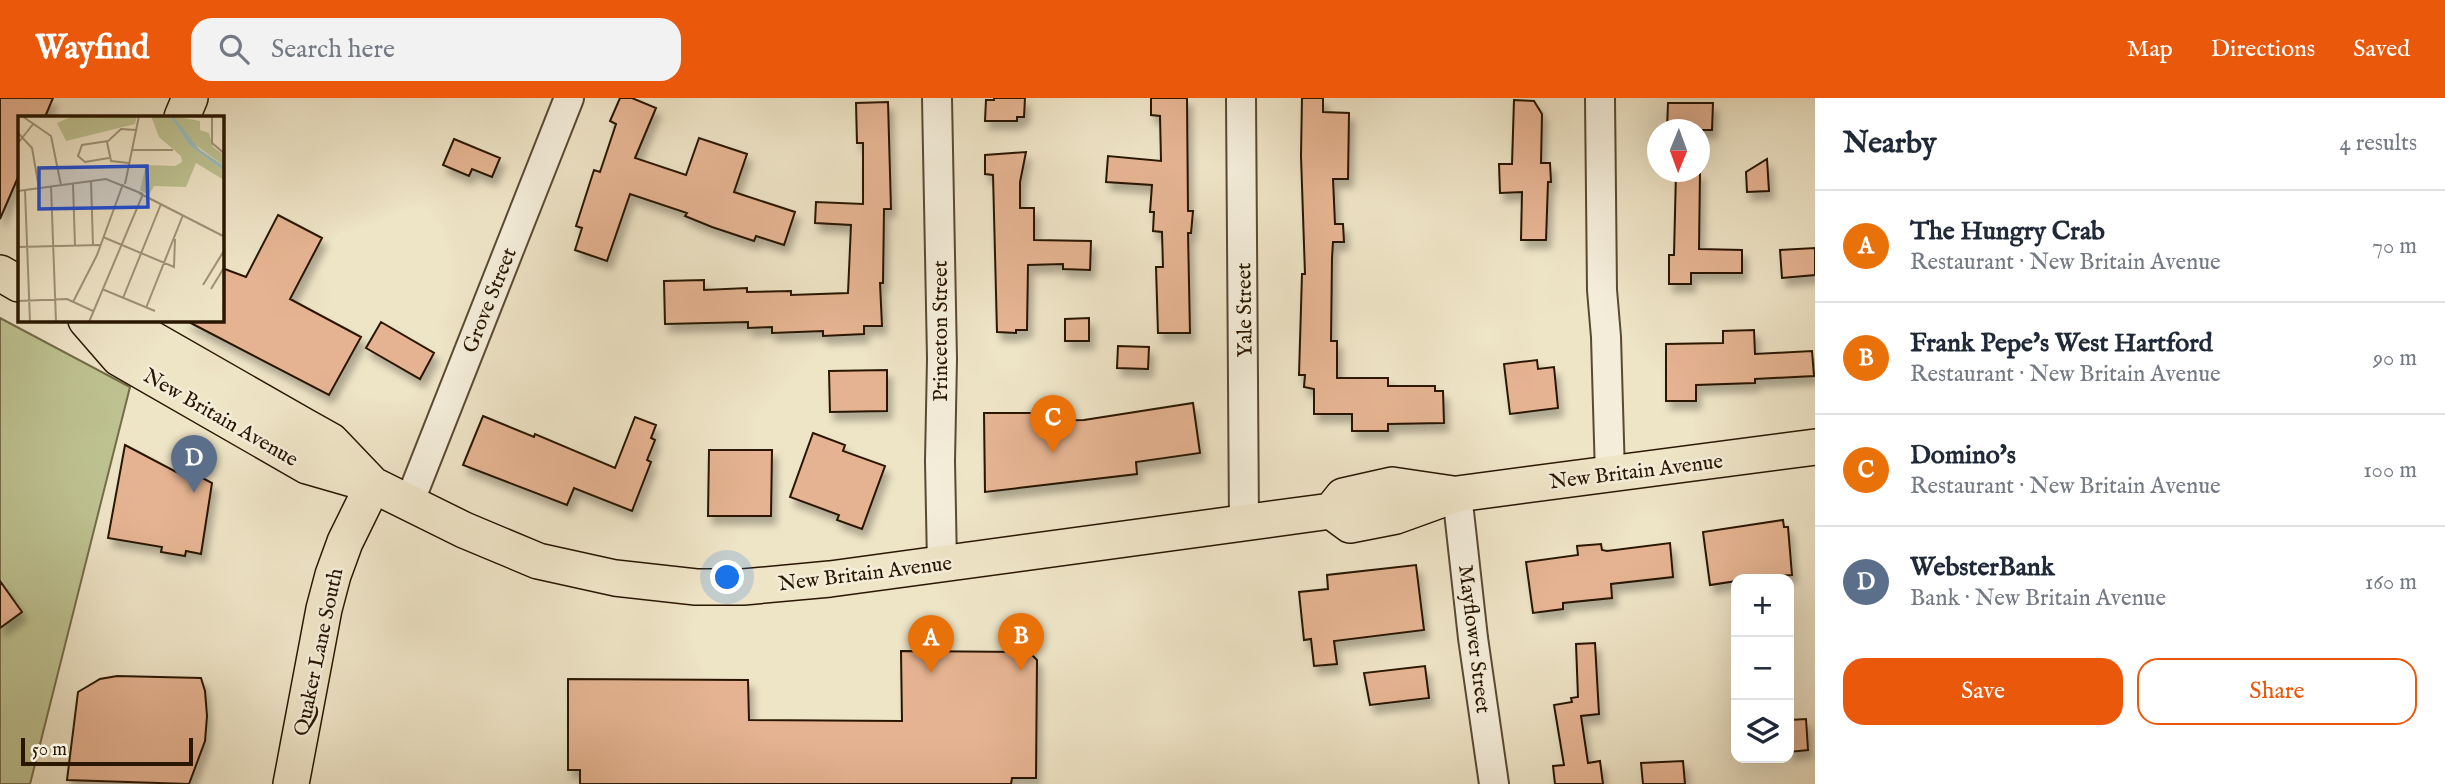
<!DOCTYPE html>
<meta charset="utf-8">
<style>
body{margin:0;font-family:"IM FELL English",serif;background:#f2f2f3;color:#1f2937}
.controls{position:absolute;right:21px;bottom:21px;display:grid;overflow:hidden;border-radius:14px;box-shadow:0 7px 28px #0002}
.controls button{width:63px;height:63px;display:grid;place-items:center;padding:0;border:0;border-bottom:2px solid #e0e1e3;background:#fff;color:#1f2937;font:35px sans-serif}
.compass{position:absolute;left:1647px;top:21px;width:63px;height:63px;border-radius:50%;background:#fff;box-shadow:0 7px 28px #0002;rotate:181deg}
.scale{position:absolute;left:21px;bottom:18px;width:172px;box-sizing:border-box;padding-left:7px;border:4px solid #291700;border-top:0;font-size:19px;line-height:24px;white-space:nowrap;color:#291700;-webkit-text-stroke:5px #f4edda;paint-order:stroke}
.you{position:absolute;left:728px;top:480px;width:24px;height:24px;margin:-18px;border:5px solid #fff;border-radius:50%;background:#1a73e8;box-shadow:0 0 0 10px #1a73e833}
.badge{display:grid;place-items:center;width:46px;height:46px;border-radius:50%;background:#ea580c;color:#fff;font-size:23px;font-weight:700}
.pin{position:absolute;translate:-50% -58px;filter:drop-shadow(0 2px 4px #0008)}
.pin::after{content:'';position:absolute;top:37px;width:24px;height:21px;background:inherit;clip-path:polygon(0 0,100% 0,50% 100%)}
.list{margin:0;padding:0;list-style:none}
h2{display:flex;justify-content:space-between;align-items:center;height:91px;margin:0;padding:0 28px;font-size:30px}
h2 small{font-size:23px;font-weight:400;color:#747a83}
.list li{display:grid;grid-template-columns:46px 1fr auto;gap:21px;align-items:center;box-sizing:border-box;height:112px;padding:0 28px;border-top:2px solid #e0e1e3}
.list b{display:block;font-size:26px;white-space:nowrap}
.list p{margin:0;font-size:23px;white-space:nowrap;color:#747a83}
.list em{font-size:23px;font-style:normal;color:#747a83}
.actions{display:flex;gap:14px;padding:21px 28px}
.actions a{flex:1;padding:16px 0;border:2px solid #ea580c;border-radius:21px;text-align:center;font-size:24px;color:#ea580c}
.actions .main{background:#ea580c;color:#fff}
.icon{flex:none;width:38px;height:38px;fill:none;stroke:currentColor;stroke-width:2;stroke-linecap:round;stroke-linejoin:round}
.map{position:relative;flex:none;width:1815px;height:686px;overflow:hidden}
header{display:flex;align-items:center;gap:42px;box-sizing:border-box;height:98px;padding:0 35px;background:#ea580c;color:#fff}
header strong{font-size:33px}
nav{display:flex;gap:38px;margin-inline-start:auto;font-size:24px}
.search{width:490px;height:63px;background:#f2f2f3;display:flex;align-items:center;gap:18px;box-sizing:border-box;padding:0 24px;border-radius:21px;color:#747a83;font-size:26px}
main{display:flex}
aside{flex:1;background:#fff}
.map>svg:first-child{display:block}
.green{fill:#bec291;stroke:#746c48;stroke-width:2}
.building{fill:#e5b391;stroke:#291700;stroke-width:2;filter:url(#shadow)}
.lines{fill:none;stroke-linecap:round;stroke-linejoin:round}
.minor-casing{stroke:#5a4a32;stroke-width:32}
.major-casing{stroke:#291700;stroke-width:38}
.minor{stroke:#f4edda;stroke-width:28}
.major{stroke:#eee4c6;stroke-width:35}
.labels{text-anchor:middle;stroke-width:5;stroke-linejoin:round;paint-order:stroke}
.street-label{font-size:21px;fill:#291700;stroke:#f4edda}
.inset-road{fill:none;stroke:#9f9277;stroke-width:2}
.view{fill:#1d4ed8;fill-opacity:0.15;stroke:#1d4ed8;stroke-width:3.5}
.inset-edge{fill:none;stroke:#291700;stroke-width:3.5}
</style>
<header>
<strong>Wayfind</strong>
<div class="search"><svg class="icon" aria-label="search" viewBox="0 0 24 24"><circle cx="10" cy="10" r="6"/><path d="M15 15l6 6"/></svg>Search here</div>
<nav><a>Map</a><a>Directions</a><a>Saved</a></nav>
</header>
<main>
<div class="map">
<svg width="1815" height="686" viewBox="0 0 1815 686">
<defs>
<filter id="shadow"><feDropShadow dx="4.5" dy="8" stdDeviation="3.5" flood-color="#0004"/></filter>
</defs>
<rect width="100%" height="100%" fill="#eee4c6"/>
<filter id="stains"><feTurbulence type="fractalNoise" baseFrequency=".00286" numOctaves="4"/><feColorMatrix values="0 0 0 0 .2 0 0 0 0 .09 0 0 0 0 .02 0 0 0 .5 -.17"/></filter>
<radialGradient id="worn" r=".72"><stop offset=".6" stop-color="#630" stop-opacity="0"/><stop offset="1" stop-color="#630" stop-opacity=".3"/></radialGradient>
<path class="green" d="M0,220L130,289L30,686H0Z"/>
<path class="building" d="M0,0H53L45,19H19V77L0,121Z
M620,0H632L656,10L635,60L686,77L699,40L747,56L734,94L795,114L784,147L756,138L754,143L712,129L685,118L687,115L630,96L607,163L575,152L582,130L576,128L594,72L600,74L616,26L610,23Z
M994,0H1025L1024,19H1017V23H985L986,2H994Z
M1151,0H1187L1188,113H1193L1191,135H1188L1190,235H1158L1156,169H1163L1162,134L1153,133L1154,114H1150L1152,87L1106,84L1108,58L1161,63L1160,18L1151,17Z
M1302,0H1323V14L1349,15L1348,81H1333L1335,126H1343L1344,144H1333L1332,160L1331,243H1337V280H1388V288H1435V293H1443L1444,325L1388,326V333H1352V316H1314V291L1304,289L1305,277H1299L1302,176H1305L1301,58Z
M1514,2L1534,3L1542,16L1541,65H1550L1551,84H1548L1546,142H1521L1522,94L1500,95L1499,66H1512Z
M888,4L891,111H884L883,185H880L882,228H864V236L823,238V233L772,235V229L748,230V224L665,226L664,183L704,182V192L747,190V194L791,193V197L848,195L851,127L815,125L816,104L863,106V45H857L856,5Z
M1668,5H1713L1712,32H1667Z
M454,41L500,60L492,79L472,71L469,78L443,67Z
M1026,54L1020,84V110H1034V142L1091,143L1090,172L1063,171V166L1028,167L1027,232H1016V235L997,234L993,77L985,76V57Z
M1767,61L1769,93L1747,94L1746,74Z
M1676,74H1700L1699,151L1742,152V175H1691V186H1669V157H1674Z
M278,117L322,140L290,201L361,239L329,297L185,222H222V170L246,179Z
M1815,150V177L1782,180L1780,152Z
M1089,220V243H1065V221Z
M381,224L434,255L420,281L366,250Z
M1754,232L1755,256L1812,253L1814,278L1755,281V285L1696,287V303H1666V246L1723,245V233Z
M1118,248L1149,249L1148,271L1117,270Z
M1537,262L1538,271L1554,269L1558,310L1510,316L1504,266Z
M887,272V313L830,314L829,273Z
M1193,305L1200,355L1136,364L1137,376L985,394L984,315H1040V323L1084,322Z
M483,318L534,339L535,336L615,370L635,319L656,327L651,340L655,342L647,362L651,364L632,413L574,390L567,407L463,367Z
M813,335L845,347L843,353L885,368L862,431L837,422L839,417L790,399Z
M125,347L180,376L184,370L212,385L201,456L186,453L185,458L161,454L162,449L108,440Z
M709,352H772L771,418H708Z
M1783,422L1784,429H1788L1792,477L1738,480L1736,483L1710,487L1703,434Z
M1670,445L1673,479L1611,486L1612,500L1563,505V511L1533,515L1526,464L1578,457L1577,448L1601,446L1602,452L1607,453Z
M1416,467L1424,532L1334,543L1337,566L1314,568L1311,541L1304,542L1299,494L1328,491L1327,477Z
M0,483L22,514L0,530Z
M1595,545L1599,616L1581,618L1588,665L1600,663L1603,686H1555L1553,668L1564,667L1554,607L1572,604L1571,600L1578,599L1576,546Z
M901,553L1029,554L1037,562L1036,680H1012L1011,686H580V672H568V581L748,582L749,622L902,623Z
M1425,568L1429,600L1370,607L1364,575Z
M117,578L201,580L205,593L207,618L205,643L189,686L67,682L78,594L100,581Z
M1806,621L1808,652L1789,654V622Z
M1683,663L1685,686H1643L1641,665Z"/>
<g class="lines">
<g class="minor-casing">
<path id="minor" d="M937,0L942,261L940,363L942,466
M1241,0L1244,425
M1600,0L1602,192L1606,239L1610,377
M1457,396L1473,540L1494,686
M409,405L569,0"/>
</g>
<g class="major-casing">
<path id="major" d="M182,19L190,0
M0,175L19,186
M86,222L119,260L307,368L373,387L464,432L538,463L615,480L696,489H743L830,481L1331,413L1350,427L1396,418L1457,396L1815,349
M88,222L138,233L304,328L331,343L373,387
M1331,413L1343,398L1392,387L1453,396
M291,686L324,511L333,477L345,444L373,387"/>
</g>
<use href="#minor" class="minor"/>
<use href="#major" class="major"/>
</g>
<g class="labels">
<g class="street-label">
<text transform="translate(489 202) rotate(-68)" y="7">Grove Street</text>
<text transform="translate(1244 212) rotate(-91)" y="7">Yale Street</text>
<text transform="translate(940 233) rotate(-90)" y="7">Princeton Street</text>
<text transform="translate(221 319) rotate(30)" y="7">New Britain Avenue</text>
<text transform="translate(1636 373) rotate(-7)" y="7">New Britain Avenue</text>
<text transform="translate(865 475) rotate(-7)" y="7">New Britain Avenue</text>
<text transform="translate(1475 541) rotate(83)" y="7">Mayflower Street</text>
<text transform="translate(318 554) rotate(-78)" y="7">Quaker Lane South</text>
</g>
</g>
<g transform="translate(18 18)">
<rect width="206" height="206" fill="#eee4c6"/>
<path d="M55,0H119L117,8L48,25L39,7ZM133,0H152L171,29L206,55V64L178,47L168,71L136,70L131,79L122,74L128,49L157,50L164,46L163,40L141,21ZM155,0L182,5V14L191,17L195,31L206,39V50L171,24Z" fill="#bec291"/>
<path d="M152,0H155L181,33L206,50V55L171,29Z" fill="#9bbdbc"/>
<path class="inset-road" d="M4,0L33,20L43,69M194,0V27L207,38M0,17L14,32L21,72M90,25L64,29L60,40L67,46L91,42M0,27L16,7M115,34H155M111,47L93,45L89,26L103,13L118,14M73,65L75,129M55,68L57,130M107,68L121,0M33,70L38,206M7,74L12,206M0,75L88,63L125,78M121,77L207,121M85,121L156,151L157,123M0,131L82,129M185,169L207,133M84,173L137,195M193,173L207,150M105,182L143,88M0,185L49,183L75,195M55,186L79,139L105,68M128,192L165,99M71,206L125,78"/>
<path class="view" d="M129,50L130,91L21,93V52Z"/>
<rect width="206" height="206" class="inset-edge"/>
</g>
<rect width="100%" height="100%" filter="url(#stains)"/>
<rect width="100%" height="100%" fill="url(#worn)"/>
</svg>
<div class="controls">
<button>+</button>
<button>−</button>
<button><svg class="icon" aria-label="layers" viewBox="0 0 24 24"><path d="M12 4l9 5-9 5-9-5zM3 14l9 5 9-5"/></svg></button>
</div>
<svg class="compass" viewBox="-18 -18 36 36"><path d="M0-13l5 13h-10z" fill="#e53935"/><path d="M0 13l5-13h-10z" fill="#747a83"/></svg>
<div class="scale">50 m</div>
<div class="you"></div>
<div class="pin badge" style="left:931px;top:575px;background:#e8710a">A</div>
<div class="pin badge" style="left:1021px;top:573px;background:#e8710a">B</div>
<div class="pin badge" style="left:1053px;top:355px;background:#e8710a">C</div>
<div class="pin badge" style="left:194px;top:395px;background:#5c6f8a">D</div>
</div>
<aside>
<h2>Nearby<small>4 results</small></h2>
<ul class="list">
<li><span class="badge" style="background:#e8710a">A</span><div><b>The Hungry Crab</b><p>Restaurant · New Britain Avenue</p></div><em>70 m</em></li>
<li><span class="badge" style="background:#e8710a">B</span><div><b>Frank Pepe's West Hartford</b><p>Restaurant · New Britain Avenue</p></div><em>90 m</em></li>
<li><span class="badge" style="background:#e8710a">C</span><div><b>Domino's</b><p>Restaurant · New Britain Avenue</p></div><em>100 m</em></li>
<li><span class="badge" style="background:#5c6f8a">D</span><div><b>WebsterBank</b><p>Bank · New Britain Avenue</p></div><em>160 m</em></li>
</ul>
<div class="actions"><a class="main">Save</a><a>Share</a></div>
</aside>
</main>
